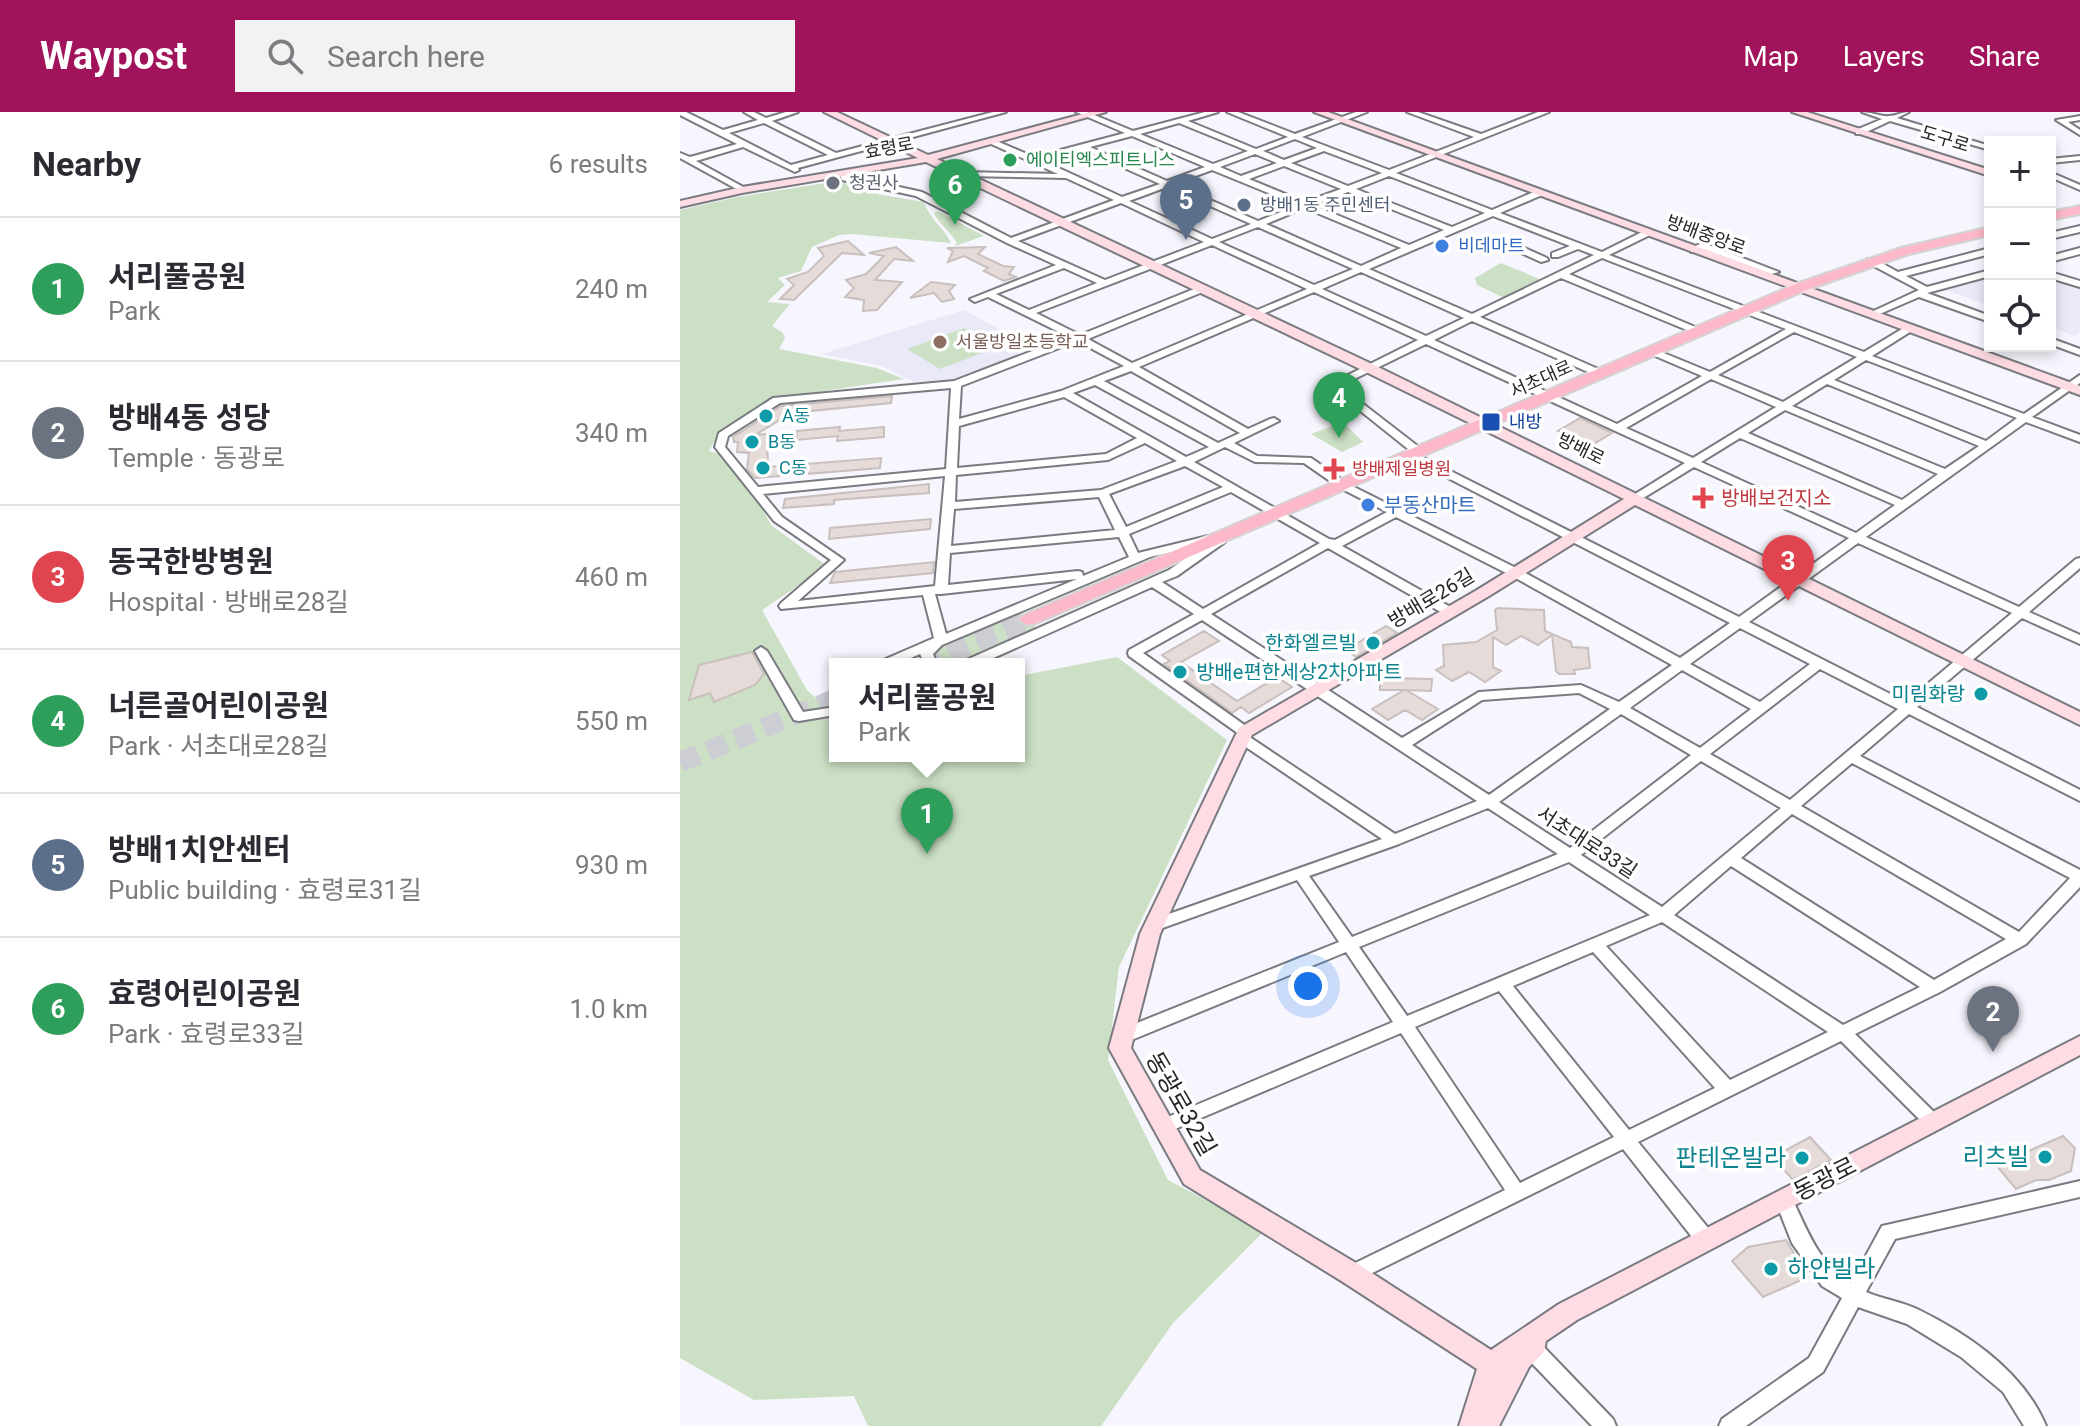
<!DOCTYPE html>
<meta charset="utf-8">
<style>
body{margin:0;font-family:Roboto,"Noto Sans KR",sans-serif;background:#f2f2f3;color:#2b2b33}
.controls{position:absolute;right:24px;top:24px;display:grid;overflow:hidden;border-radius:0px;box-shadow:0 4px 12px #0003}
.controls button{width:72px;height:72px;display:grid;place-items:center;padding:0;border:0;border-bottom:2px solid #e1e1e2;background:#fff;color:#2b2b33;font:40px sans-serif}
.you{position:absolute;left:628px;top:874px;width:28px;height:28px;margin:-20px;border:6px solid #fff;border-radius:50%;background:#1a73e8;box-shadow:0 0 0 12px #1a73e833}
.badge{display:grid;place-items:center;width:52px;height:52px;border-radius:50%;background:#a1135b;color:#fff;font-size:26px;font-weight:700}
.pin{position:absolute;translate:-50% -66px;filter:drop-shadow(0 2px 4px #0008)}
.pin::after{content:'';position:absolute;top:42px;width:28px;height:24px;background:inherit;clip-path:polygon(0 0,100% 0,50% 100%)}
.popup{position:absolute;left:149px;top:546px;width:196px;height:104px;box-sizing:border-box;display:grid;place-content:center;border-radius:0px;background:#fff;filter:drop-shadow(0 2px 6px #0005);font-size:26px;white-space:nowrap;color:#7c7c81}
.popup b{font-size:30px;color:#2b2b33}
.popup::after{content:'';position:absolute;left:50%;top:100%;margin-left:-16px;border:16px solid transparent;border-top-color:#fff}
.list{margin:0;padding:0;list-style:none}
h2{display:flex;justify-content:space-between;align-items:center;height:104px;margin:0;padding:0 32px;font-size:34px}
h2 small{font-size:26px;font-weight:400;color:#7c7c81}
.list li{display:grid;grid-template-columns:52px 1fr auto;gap:24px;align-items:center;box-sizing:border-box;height:144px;padding:0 32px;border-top:2px solid #e1e1e2}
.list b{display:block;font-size:30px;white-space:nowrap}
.list p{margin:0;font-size:26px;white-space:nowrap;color:#7c7c81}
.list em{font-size:26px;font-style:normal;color:#7c7c81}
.icon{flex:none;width:44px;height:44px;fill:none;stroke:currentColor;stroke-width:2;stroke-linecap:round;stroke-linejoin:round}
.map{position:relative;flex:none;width:1400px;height:1314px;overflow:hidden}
header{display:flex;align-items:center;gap:48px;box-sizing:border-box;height:112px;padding:0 40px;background:#a1135b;color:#fff}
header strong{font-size:38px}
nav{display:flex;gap:44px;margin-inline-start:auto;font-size:28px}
.search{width:560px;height:72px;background:#f2f2f3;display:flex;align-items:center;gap:20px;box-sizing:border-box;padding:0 28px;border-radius:0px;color:#7c7c81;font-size:30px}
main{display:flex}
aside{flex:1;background:#fff}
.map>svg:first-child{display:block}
.built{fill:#eae9f8}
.green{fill:#cbe0c4}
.building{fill:#e5dbd8;stroke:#c9bfbc;stroke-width:2}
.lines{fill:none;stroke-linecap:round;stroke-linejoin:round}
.primary-tunnel{stroke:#cdcdd4;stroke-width:20;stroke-dasharray:20 10;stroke-linecap:butt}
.street-casing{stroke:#7a7a81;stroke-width:4}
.secondary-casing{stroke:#7a7a81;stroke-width:4}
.primary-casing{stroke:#d4d4d4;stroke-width:4}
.street{fill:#fff;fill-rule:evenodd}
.secondary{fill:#fedce4;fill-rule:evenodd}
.primary{fill:#fdb9c9;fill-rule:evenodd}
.leisure-dot{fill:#2e9e5b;stroke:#fff;stroke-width:3}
.worship-dot{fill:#6b7280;stroke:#fff;stroke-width:3}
.service-dot{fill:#5c6f8a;stroke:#fff;stroke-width:3}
.shop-dot{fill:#3f7fe0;stroke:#fff;stroke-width:3}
.education-dot{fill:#8d6e63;stroke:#fff;stroke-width:3}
.culture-dot{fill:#0f9aa8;stroke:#fff;stroke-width:3}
.transit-dot{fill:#1a4fb4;stroke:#fff;stroke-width:3}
.health-dot{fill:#e0444e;stroke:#fff;stroke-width:3}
.labels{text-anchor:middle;stroke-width:7;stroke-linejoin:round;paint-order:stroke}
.far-street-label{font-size:18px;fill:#27272a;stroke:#fff}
.far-leisure-label{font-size:18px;fill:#27864d;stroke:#fff;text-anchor:start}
.far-worship-label{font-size:18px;fill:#5b616d;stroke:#fff;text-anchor:start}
.far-service-label{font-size:18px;fill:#4e5e75;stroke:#fff;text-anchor:start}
.far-shop-label{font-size:18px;fill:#366cbe;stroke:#fff;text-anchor:start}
.far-education-label{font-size:18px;fill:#785e54;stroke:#fff;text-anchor:start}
.far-culture-label{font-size:18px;fill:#0d838f;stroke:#fff;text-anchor:start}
.far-transit-label{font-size:18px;fill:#164399;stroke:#fff;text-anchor:start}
.far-health-label{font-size:18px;fill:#be3a42;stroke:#fff;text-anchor:start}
.health-label{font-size:20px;fill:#be3a42;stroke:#fff;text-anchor:start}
.shop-label{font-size:20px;fill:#366cbe;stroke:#fff;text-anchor:start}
.street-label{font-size:20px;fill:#27272a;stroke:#fff}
.culture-label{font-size:20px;fill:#0d838f;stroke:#fff;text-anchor:end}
.near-street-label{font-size:24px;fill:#27272a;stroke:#fff}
.near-culture-label{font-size:24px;fill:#0d838f;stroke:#fff;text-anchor:end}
</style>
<header>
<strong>Waypost</strong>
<div class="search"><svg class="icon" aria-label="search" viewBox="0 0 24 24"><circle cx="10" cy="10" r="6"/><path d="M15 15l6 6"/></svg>Search here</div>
<nav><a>Map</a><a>Layers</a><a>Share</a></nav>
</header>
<main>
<aside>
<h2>Nearby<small>6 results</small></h2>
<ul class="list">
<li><span class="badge" style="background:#2e9e5b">1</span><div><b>서리풀공원</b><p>Park</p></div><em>240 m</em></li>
<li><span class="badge" style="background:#6b7280">2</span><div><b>방배4동 성당</b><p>Temple · 동광로</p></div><em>340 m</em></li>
<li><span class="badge" style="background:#e0444e">3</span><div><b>동국한방병원</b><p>Hospital · 방배로28길</p></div><em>460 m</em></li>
<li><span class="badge" style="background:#2e9e5b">4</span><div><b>너른골어린이공원</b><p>Park · 서초대로28길</p></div><em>550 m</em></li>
<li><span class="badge" style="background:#5c6f8a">5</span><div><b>방배1치안센터</b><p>Public building · 효령로31길</p></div><em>930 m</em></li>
<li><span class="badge" style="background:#2e9e5b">6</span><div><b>효령어린이공원</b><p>Park · 효령로33길</p></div><em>1.0 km</em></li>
</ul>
</aside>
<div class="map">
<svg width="1400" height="1314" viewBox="0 0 1400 1314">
<rect width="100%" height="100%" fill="#f7f6fe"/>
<path class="built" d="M1310,163V194L1260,176Z
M1370,164L1400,174V220L1395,224L1370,215Z
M284,198L356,237L268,269L234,270L202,254L141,242Z"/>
<path class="green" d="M158,69L201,78L197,82L244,90C250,108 263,114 271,131L171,122L159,123L132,135L121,159L98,166L105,173L87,190L110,192L92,214L102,220L105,226L99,237L197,256L224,267L90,287L41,317L29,339L55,346L91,413L147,454L82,498L127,578L155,604V644H339V564L437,545L547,628L439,855L428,948L488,1068L584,1119L493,1211L421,1314H188L174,1284L74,1288L0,1246V98L57,85Z
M258,99L304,124L275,134L277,131C270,119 259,112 254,101Z
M821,151L862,168L824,186L797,173L795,166Z
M284,216L317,235L260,257L227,237Z
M663,310L683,330L662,340L631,322Z
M338,500L359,518L279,552L261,551L255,545L261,534Z"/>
<path class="building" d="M168,129L184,143L162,141L114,188L100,187L114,173L107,167L128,160L144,144L138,136Z
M216,135L233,149L214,147L195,168L222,170L197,198L183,199L184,188L165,185L174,176L166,168L186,162L204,144L189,141Z
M305,135L298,142L323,154L334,155L329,162L336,165L324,169L304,159L308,156L284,144L268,150L273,139L267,136Z
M251,170L275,173L269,179L274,187L262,190L254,181L230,186Z
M212,284L211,291L120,300L121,295L75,323L87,322L88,355L201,346L200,356L75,366L67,357L69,341L57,340L58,330H54L53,325L101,294Z
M900,306L932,321L910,334L878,319Z
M160,315L159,319L204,315V325L157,329L158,324L116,328L117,319Z
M249,372V381L154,388V392L103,396L105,387Z
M251,407L250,417L149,427L150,416Z
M254,450L253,461L150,471L155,460Z
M818,496L864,498L865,519L891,530L892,535L908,536L910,556L894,558L895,562H879L876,559L872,523L858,533L841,524L826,533L813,525V555L821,559L805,570L789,560L772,569L756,558L764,554L763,533L796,530L817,518L815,498Z
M706,514L717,521L676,545L666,538Z
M524,519L539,529L501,550L557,589L597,565L612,575L569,601L561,595L552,601L484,552L490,549L482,543Z
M72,540L84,562L75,573L34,590L30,581L9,588L19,553Z
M704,566L752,567L751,579L726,578L758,597L742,608L725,598L708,608L692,597L724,578H700V569Z
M1383,1024L1395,1036L1391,1059L1369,1068H1356L1336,1077L1316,1053Z
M1130,1025L1151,1048L1113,1068L1093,1045Z
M1106,1128L1128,1165L1083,1185L1052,1149L1068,1135Z"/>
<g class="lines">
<path class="primary-tunnel" d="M241,552L348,508
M0,650L155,587"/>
<g class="street-casing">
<path id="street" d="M0,0H6L43,18L78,8L64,0H74L86,6L106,0H118L92,9L156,41L313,0H326L118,56L119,58L115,60L63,35L16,49L65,76L66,78L62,80L0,46V41L10,45L57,32L0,3ZM84,11L148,43L111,53L49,21Z
M396,0H407L453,19L525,0H538L508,9L576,37L608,25L547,0H558L615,22L676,0H687L622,25L709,58L794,25L727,0H738L801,22L858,0H869L716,61L812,98L856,79H862V83L820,101L922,140L964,119H970V123L929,143L1184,240L1227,214H1233V218L1192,244L1344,302L1400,263V271L1352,305L1400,323V330L1346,310L1186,425L1339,495L1396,447L1400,446V456L1349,500L1400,523V532L1342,506L1237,595L1400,678V689L1229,602L1180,644L1400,758V775L1346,832L1260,880L1175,922L1260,1006L1263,1011L1260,1016L1254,1018L1248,1016L1161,929L958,1030L1033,1122L1035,1128L1033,1134L1026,1136L1019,1134L943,1037L672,1171L665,1168L663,1162L665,1156L825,1078L721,921L488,1020L482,1022L476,1020L473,1015L476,1010L713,910L666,840L449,929L443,931L437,929L435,924L437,919L659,830L617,768L474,819L469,817L466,813L469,809L702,727L557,629L555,626L559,622L449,544L448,541L449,538L514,502L472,475L300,552H283L284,549L489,458L528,431L470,445L262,533L253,542L257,552H245L240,542L217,552H200L201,549L254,526L243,483L101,497L99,494L101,491L151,448L94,409L35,335L39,321L93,286L274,269L389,225L308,185L295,190L290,187L376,153L327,131L236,84L162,68L160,62L164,60L169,64L242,80L331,126L434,88L386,66L283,64L279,62L283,60L378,62L309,31L308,29L312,27L354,45L445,21ZM499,11L568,39L533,52L460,22ZM452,24L525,55L487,69L410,35ZM615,27L637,36L604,48L583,39ZM402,37L480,72L442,85L361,48ZM644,39L702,61L668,74L611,51ZM575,42L597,51L561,64L540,55ZM604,54L661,77L625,90L569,67ZM532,58L618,93L578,109L494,72ZM709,64L805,101L772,115L676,77ZM487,75L571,112L532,127L449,89ZM668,80L764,118L729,133L633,93ZM441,91L524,130L425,168L338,129ZM625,96L721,136L681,154L586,112ZM813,104L890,134L872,141V145H878L898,137L914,143L792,202L689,157ZM578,115L673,157L634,173L539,130ZM532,133L627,177L452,251L408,227L525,179V175H519L400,223L356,201ZM922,146L1106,217L1030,260L974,237H968V241L1022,264L937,312L754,228L792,209L917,264H925V260L800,205L881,166L1014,221H1020V217L889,162ZM384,156L417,171L349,198L316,182ZM681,160L784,206L746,224L642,177ZM634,180L738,228L648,273L733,341L728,344L729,346L1050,511L1000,546L840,458L668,372L631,346L577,344L554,331L599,309L594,306L590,307L568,317L459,255ZM1114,220L1177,245L1103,290L1038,263ZM399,230L444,254L381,279L279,307L281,274L392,231ZM746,232L1005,351L952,384V388H960L1014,355L1169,426L1059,505L741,344L745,341L744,339L660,274ZM1186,248L1337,306L1306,329L1154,268ZM451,259L560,321L538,331L424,269ZM1031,267L1096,295L1013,346L946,316ZM1147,272L1299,334L1265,357L1112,294ZM415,273L529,335L506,345L393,281ZM271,276L266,357L78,375L45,335L48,324L100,291ZM384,285L457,326L426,342L277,356L279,314ZM1105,298L1258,362L1222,388L1068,321ZM1060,326L1215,393L1176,421L1021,350ZM465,331L497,349L421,378L275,390L276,363L428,348ZM545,335L575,350L624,351L660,376L707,400L655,428L649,427L514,350ZM505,354L543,375L446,415L429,382ZM265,364L255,474L118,489L164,448L102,405L83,382ZM551,380L640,431L523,497L482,470L497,464L545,430V426L541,424L534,428L528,424L458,441L449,422ZM419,385L435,418L271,434L274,397ZM716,405L832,464L992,553L939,590L901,573L799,580L722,626L531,502L648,436L766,503H774L776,500L774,497L662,434ZM439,425L449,445L403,464L402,460L398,459L268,473L270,441ZM1178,431L1332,501L1226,590L1069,510ZM397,467L266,522L255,482H261ZM522,508L797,689L715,722L568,624L572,620L570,617L463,541ZM1060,516L1130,552L1080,590L1010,552ZM1140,557L1218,597L1110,688L1030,642ZM1002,558L1071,597L1020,636L950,596ZM899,581L930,597L809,683L732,633L802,588ZM941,602L1011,643L890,736L819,690ZM1021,649L1101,696L982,795L901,743ZM1172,651L1390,766L1339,820L1121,694ZM808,696L878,742L672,825L629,764L719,732ZM1112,702L1326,827L1254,868L1061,746ZM889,750L970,803L727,904L679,835ZM1051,754L1240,875L1163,913L994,803ZM982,810L1148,920L1050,968L926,834ZM913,840L1035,976L949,1018L833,874ZM819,879L934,1025L840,1071L735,915Z
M1182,0C1191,0 1202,5 1209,4C1216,4 1221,0 1229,0L1217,6L1310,34V38L1210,9L1182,22H1176V18L1202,7Z
M1400,4V8L1388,10L1400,18V23L1376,8Z
M1400,44V48L1370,51V47Z
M1370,60L1400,73V78L1370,65Z
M1400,114V120L1370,127V121Z
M1020,132H1026L1099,160L1091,162L1023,137L1011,140V136Z
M840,134L867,146L868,148L861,150L837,139L836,137Z
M1310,136V142L1226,164L1247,175L1310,158V164L1247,181L1310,204V210L1239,185L1195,204L1187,202L1239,178L1188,151V147H1194L1218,160Z
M1400,136V142L1370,150V144Z
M1370,160L1400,169V175L1370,166Z
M1370,226L1400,237V243L1370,232Z
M81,535L87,539L123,600L155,595V603L119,609L114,608L75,539Z
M1400,1069V1085L1215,1127L1186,1180C1203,1187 1223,1190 1239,1198C1290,1223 1344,1261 1366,1314H1344L1323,1280L1281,1245L1227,1212L1178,1195L1143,1260L1066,1314H1039L1042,1307L1129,1246L1162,1186L1142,1174L1112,1131L1095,1088L1098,1082L1104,1080L1110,1082C1126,1115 1138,1152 1171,1171L1202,1114Z
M851,1227L858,1229L933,1307L936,1314H912L844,1243L841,1236L844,1229Z"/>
</g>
<g class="secondary-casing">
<path id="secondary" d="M144,0H157L248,43L410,0H426L257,47L692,252L1400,600V613L955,393L809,484L572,623L480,822L451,936L520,1058L681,1154L811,1238L879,1192L1400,924V943L897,1208L866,1229L864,1240L849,1255L819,1314H779L797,1257L663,1170L504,1072L429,936L460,822L559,616L797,478L944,387L682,258L246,50L62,81L0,95V89L62,75L238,46Z
M634,0H648L1400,274V283Z
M1112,0H1127L1310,58V64Z"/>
</g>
<g class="primary-casing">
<path id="primary" d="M1400,94V102L1370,108V100Z
M1310,115V123L1229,142L1126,178L354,512L348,513L339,508L342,504L1116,172L1221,136Z"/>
</g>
<use href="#street" class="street"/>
<use href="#secondary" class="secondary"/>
<use href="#primary" class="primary"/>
</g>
<circle class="leisure-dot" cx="330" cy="48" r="8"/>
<circle class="worship-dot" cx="153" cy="71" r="8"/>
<circle class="service-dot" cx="564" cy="93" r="8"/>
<g class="shop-dot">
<circle cx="762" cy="134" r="8"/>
<circle cx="688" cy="393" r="8"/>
</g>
<circle class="education-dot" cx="260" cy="230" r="8"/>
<g class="culture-dot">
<circle cx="86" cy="304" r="8"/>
<circle cx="72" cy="330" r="8"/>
<circle cx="83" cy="356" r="8"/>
<circle cx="693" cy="531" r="8"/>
<circle cx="500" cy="560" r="8"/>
<circle cx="1301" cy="582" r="8"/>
<circle cx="1365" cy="1045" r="8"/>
<circle cx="1122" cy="1046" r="8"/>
<circle cx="1091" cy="1157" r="8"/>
</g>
<rect class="transit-dot" x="801" y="300" width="20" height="20" rx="4"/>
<g class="health-dot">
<path d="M650 345h8v8h8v8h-8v8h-8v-8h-8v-8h8z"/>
<path d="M1019 374h8v8h8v8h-8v8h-8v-8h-8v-8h8z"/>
</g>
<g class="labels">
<g class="far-street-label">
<text transform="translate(1265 27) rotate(17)" y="6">도구로</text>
<text transform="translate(209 36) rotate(-11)" y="6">효령로</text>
<text transform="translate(1026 123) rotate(20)" y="6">방배중앙로</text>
<text transform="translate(861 267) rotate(-24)" y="6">서초대로</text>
<text transform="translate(901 337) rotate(26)" y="6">방배로</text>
</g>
<g class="far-leisure-label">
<text x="346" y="54">에이티엑스피트니스</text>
</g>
<g class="far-worship-label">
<text x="169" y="77">청권사</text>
</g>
<g class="far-service-label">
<text x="580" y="99">방배1동 주민센터</text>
</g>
<g class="far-shop-label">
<text x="778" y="140">비데마트</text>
</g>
<g class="far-education-label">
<text x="276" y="236">서울방일초등학교</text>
</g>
<g class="far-culture-label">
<text x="102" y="310">A동</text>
<text x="88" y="336">B동</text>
<text x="99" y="362">C동</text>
</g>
<g class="far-transit-label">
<text x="829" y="316">내방</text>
</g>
<g class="far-health-label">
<text x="672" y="363">방배제일병원</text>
</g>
<g class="health-label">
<text x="1041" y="393">방배보건지소</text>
</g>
<g class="shop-label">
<text x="704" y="400">부동산마트</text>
</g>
<g class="street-label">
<text transform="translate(751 486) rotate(-31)" y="7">방배로26길</text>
<text transform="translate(907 730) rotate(33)" y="7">서초대로33길</text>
</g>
<g class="culture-label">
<text x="677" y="538">한화엘르빌</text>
<text x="516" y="567" text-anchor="start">방배e편한세상2차아파트</text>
<text x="1285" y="589">미림화랑</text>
</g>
<g class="near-street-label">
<text transform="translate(501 992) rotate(60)" y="8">동광로32길</text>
<text transform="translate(1145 1067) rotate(-27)" y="8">동광로</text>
</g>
<g class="near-culture-label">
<text x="1349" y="1053">리츠빌</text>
<text x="1106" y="1054">판테온빌라</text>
<text x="1107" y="1165" text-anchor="start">하얀빌라</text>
</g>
</g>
</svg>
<div class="controls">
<button>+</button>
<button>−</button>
<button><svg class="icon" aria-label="locate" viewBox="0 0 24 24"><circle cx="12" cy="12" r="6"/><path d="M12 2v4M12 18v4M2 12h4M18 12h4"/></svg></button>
</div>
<div class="you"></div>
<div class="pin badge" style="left:247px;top:742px;background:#2e9e5b">1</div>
<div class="popup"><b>서리풀공원</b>Park</div>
<div class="pin badge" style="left:1313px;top:940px;background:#6b7280">2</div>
<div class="pin badge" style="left:1108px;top:489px;background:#e0444e">3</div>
<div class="pin badge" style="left:659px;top:326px;background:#2e9e5b">4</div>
<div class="pin badge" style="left:506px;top:128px;background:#5c6f8a">5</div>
<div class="pin badge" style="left:275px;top:113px;background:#2e9e5b">6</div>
</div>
</main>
